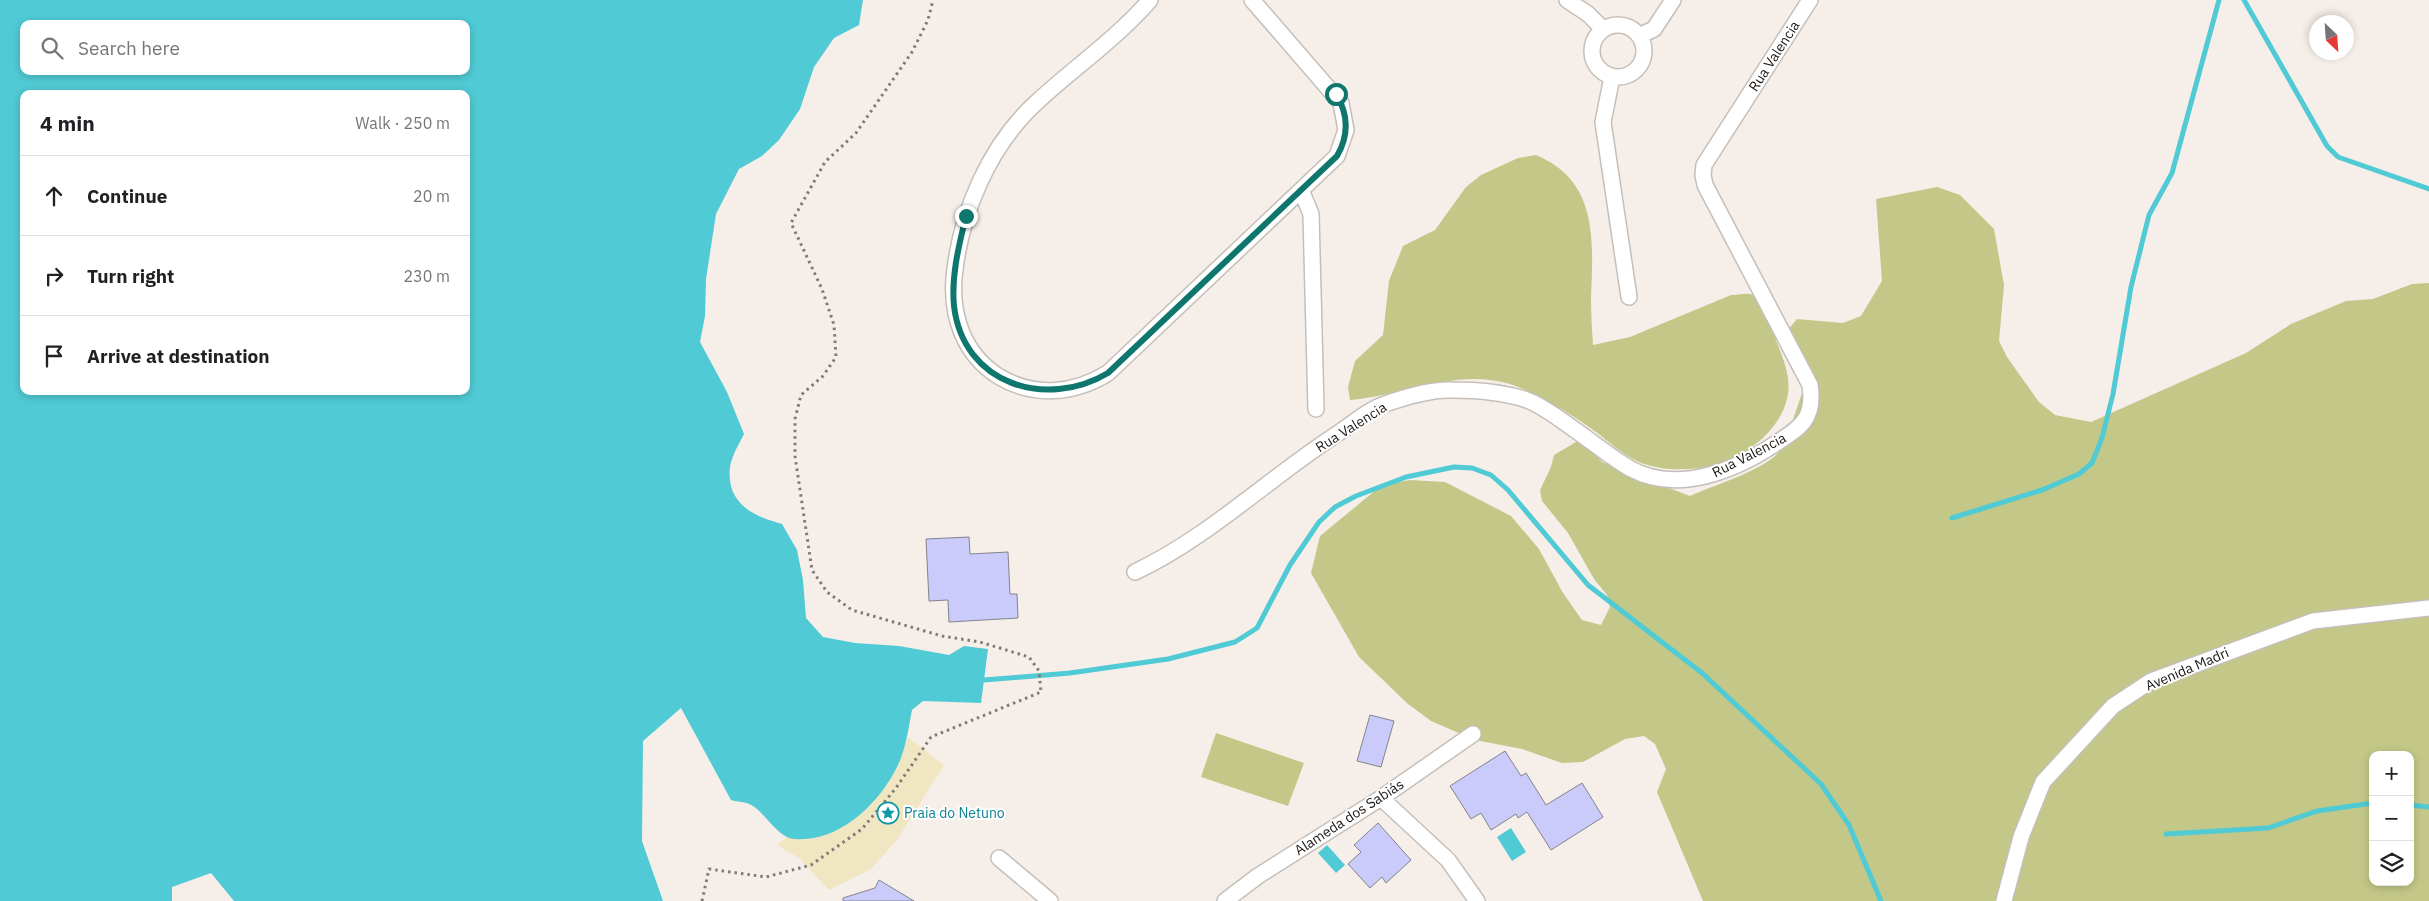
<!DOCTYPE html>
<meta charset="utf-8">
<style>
body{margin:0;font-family:"IBM Plex Sans",sans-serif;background:#f2f2f2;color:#202124}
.controls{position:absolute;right:15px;bottom:15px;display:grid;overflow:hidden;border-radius:10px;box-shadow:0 2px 8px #0003}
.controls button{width:45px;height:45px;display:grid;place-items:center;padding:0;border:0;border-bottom:1px solid #e0e0e0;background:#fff;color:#202124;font:25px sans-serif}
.compass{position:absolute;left:2309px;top:15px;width:45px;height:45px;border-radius:50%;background:#fff;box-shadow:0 2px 8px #0003;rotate:155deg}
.stop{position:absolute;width:15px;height:15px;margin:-11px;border:4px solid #0f766e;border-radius:50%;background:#fff}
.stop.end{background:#0f766e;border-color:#fff;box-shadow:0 1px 5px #0008}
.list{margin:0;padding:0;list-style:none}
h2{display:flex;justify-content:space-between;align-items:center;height:65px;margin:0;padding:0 20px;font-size:21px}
h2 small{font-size:16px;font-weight:400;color:#757577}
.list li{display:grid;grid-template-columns:32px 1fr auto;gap:15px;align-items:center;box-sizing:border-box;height:80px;padding:0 20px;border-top:1px solid #e0e0e0}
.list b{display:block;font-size:19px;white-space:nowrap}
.list em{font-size:16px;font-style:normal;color:#757577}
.icon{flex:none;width:28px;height:28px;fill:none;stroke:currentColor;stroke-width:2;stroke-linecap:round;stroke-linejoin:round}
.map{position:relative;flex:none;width:2429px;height:901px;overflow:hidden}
.search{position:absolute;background:#fff;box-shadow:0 2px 8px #0003;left:20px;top:20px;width:450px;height:55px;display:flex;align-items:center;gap:12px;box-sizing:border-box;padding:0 18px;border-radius:10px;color:#757577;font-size:19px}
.panel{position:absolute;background:#fff;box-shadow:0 2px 8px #0003;left:20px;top:90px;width:450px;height:305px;border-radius:10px}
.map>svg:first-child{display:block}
.green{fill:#c3c888;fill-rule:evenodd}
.sand{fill:#f0e6c1}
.water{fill:#50cad4;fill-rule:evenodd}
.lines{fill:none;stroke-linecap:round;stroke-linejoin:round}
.stream{stroke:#50cad4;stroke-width:5}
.building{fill:#cacbfa;stroke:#83838b}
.street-casing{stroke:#c6bfb9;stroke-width:18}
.path{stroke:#807b77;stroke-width:3;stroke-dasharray:2.5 4;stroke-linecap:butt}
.street{stroke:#fff;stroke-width:15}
.route{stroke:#0f766e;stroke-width:6}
.labels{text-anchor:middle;stroke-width:4;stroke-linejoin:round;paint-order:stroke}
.street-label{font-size:14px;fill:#1a1715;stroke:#fff}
.culture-label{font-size:14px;fill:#0d838f;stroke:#fff;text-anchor:start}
</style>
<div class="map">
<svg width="2429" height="901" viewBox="0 0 2429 901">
<rect width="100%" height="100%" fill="#f6eee8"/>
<path class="green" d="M1536,155C1599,181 1593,242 1591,298C1591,314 1592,329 1593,345L1630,337L1731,295C1738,295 1747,292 1753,295C1764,302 1769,323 1774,335C1779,349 1786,363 1788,378C1794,421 1749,458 1710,466C1688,471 1660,471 1639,462C1623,455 1609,442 1596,432C1575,416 1535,392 1510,384C1455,368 1404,396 1350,400L1348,387L1355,361L1383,335L1389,281L1403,246L1435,230L1466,187L1481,175L1518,158Z
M1937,187L1960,195L1994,229L2004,285L1999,341L2007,357L2039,402L2055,415L2091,422L2246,353L2291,324L2346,301L2373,299L2412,284L2429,283V901H1703L1657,792L1666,769L1655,744L1644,736L1625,739L1583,762L1562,763L1522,749L1475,740L1431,721L1408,704L1359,657L1311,573L1320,536L1382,485L1410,480L1445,482L1511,516L1539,549L1563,593L1582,620L1601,625L1610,607L1607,595L1594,579L1568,533L1542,501L1540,490L1551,467L1554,455L1581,439L1602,462L1690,496C1712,486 1761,471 1777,454C1786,443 1798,405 1803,390L1788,357V330L1797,319L1843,323L1861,316L1882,281L1876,199ZM2373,755H2410V882H2373Z
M1216,733L1304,763L1288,806L1201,777Z"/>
<path class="sand" d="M908,737L944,765L897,840L871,869L829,890L799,858L777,845L787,837L800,839L879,795L897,768Z"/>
<path class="water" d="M0,0H863L859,25L834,38L814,67L800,109L779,140L762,156L739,169L716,214L706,279L705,316L700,342L727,392L744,434C739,444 732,455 730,467C726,503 752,516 782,524L797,550L803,580L806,618L823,637L855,643L899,646L949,655L964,646L988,649L981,703L923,701L912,710C908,730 906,750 896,769C879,802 845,836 806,839C801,839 792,840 787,837C774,831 765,814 753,806C748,802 738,802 731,800L681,708L643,741L642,841L663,901H234L211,873L172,887V901H0ZM24,24H466V71H24ZM24,94H466V391H24Z
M1511,828L1526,852L1512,861L1497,837Z
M1327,845L1345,865L1336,873L1318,853Z"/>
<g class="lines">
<path class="stream" d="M2244,0L2327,146L2338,157L2429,189
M1952,518L2042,490L2079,474L2092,463L2102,438L2113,394L2131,287L2149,215L2172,173L2219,0
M984,680L1070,673L1168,659L1235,642L1257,628L1290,565L1319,522L1335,507L1356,496L1406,477L1454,467L1472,468L1491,475L1508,490L1588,585L1702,673L1821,784L1849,825L1881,901
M2410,805L2429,807
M2166,834L2268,828L2317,811L2373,803"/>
</g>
<path class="building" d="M969,537L970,554L1008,552L1010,594H1017L1018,618L949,622L948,600L929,601L926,539Z
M1370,715L1394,721L1381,767L1357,761Z
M1505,751L1521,776L1526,773L1546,805L1582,783L1603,817L1551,850L1527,812L1518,818L1516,814L1491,830L1481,813L1471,819L1450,786Z
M1378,823L1411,860L1386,883L1382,877L1370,888L1348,864L1361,852L1354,845Z
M879,880L914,901H843V898L875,888Z"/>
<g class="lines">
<g class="street-casing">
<path id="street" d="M1150,0C1117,38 1075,67 1038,101C989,145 960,214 954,278C951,317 964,354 998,376C1034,398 1074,394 1108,373L1337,156L1346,130L1341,103L1252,0
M1567,0L1588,14L1603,29
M1592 51a26 26 0 1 1 52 0a26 26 0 1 1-52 0Z
M1639,36L1654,29L1673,0
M1612,77L1603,122L1629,297
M1301,190L1311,214L1316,409
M1135,572C1207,538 1267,480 1334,436C1350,426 1367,410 1385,404C1405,397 1431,389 1452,390C1477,390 1503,392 1527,400C1545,407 1562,421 1578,432C1595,444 1613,459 1631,469C1678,494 1734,471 1775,444C1801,427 1815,419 1810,385L1705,185L1703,175L1704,165L1810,0
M1381,798L1448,860L1477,901
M999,858L1050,901
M1225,901L1258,876L1381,798L1473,734
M2004,901L2021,837L2043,782L2113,706L2151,681L2313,621L2429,608"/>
</g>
<path class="path" d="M702,901L709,869L766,877L811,865L862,829L896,788L931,737L1041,692L1039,671L1029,657L980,642L942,636L852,610L827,592L812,570L795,456V419L801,395L823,376L836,357L834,325L822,289L791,223L825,162L856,133L912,52L928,20L933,0"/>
<use href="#street" class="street"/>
</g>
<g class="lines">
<path class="route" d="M966,216C959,245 951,276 954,306C963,384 1046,410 1108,373L1337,156C1349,135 1349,115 1336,94"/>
</g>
<defs>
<g id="sight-ring" transform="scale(1.125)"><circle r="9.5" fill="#fff" stroke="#0f9aa8" stroke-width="1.5"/><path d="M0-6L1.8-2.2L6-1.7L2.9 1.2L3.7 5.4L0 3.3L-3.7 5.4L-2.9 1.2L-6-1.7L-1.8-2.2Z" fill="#0f9aa8"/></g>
</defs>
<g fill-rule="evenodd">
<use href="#sight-ring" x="888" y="813"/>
</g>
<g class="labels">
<g class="street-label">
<text transform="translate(1774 56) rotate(-57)" y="5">Rua Valencia</text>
<text transform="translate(1351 427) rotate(-32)" y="5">Rua Valencia</text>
<text transform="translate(1749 455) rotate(-27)" y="5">Rua Valencia</text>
<text transform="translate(2187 669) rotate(-23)" y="5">Avenida Madri</text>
<text transform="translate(1349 817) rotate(-33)" y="5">Alameda dos Sabiás</text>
</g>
<g class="culture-label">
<text x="904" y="818">Praia do Netuno</text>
</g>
</g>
</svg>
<div class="controls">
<button>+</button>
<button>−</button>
<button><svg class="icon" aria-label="layers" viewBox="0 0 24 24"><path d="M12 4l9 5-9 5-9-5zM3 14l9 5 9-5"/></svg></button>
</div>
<svg class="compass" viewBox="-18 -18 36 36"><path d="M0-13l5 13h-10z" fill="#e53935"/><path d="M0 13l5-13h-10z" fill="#757577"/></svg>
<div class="stop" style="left:1336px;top:94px"></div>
<div class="stop end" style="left:966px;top:216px"></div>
<div class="search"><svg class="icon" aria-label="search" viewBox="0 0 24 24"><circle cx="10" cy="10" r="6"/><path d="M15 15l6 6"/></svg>Search here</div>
<section class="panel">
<h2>4 min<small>Walk · 250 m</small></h2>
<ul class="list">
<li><svg class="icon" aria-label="ahead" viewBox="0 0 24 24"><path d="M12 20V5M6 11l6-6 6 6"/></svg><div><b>Continue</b></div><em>20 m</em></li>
<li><svg class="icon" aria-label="right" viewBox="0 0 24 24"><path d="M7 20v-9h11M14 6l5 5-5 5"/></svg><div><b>Turn right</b></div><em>230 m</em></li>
<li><svg class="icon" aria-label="arrive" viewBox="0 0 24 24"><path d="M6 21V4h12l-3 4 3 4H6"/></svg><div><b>Arrive at destination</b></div></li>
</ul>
</section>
</div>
